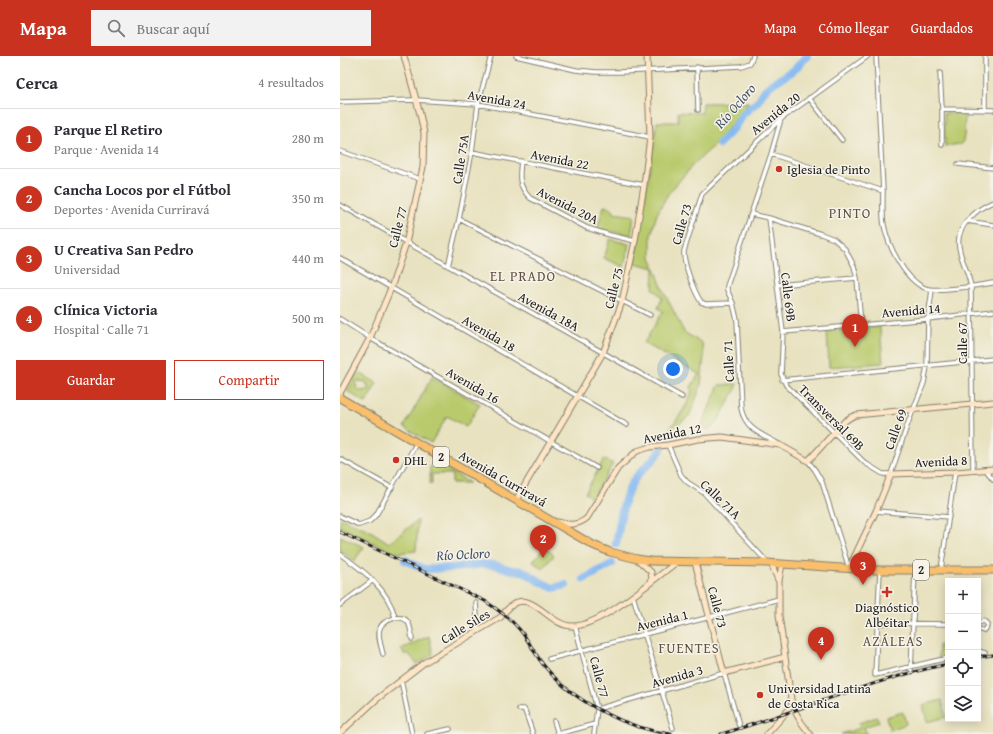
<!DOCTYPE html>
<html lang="es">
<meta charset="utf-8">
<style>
body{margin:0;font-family:"Gentium Book Plus",serif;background:#f2f2f3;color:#2b2b33}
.controls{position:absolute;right:12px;bottom:12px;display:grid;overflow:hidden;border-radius:0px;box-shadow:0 2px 10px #0003}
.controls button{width:36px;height:36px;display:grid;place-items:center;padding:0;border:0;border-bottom:1px solid #e1e1e2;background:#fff;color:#2b2b33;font:20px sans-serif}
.you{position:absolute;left:333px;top:313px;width:14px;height:14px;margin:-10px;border:3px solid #fff;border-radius:50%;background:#1a73e8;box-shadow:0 0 0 6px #1a73e833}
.badge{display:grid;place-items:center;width:26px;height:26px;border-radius:50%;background:#c8321e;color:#fff;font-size:13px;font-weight:700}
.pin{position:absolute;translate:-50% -33px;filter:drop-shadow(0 1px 2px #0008)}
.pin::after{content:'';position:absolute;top:21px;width:14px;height:12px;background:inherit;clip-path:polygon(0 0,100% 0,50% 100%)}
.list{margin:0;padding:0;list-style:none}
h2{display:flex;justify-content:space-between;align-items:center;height:52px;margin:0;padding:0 16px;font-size:17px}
h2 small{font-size:13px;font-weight:400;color:#7c7c81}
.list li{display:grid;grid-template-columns:26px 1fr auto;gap:12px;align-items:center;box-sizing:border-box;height:60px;padding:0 16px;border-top:1px solid #e1e1e2}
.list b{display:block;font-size:15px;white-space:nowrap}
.list p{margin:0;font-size:13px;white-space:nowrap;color:#7c7c81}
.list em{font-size:13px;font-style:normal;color:#7c7c81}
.actions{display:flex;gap:8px;padding:12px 16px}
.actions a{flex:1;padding:9px 0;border:1px solid #c8321e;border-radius:0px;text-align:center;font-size:14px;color:#c8321e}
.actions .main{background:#c8321e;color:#fff}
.icon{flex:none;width:22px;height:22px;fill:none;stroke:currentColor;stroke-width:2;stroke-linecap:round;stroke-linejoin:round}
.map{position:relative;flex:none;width:653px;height:678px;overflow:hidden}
header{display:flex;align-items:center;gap:24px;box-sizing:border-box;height:56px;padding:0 20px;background:#c8321e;color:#fff}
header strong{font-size:19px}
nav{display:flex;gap:22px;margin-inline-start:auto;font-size:14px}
.search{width:280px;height:36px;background:#f2f2f3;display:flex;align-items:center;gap:10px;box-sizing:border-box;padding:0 14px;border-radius:0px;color:#7c7c81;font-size:15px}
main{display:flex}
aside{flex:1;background:#fff}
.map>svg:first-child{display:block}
.green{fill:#b9ca6d;stroke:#6a7344;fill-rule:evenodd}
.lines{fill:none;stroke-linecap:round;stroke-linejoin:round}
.river{stroke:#84b9f2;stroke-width:8}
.street-casing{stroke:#827f6e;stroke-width:5.5}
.secondary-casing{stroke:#827f6e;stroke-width:7}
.highway-casing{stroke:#827f6e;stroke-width:9}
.street{stroke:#fff;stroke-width:3.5}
.secondary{stroke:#fde5c5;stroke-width:5}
.highway{stroke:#f9bf6d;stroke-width:7}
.rail-casing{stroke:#1c1c1c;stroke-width:3}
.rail{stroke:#f7f3e8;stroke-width:1.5;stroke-dasharray:4.5;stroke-linecap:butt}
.poi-dot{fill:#c8321e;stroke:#f7f3e8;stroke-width:1.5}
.labels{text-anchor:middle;stroke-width:3;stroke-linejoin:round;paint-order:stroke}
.shield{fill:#f7f3e8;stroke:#5e5c59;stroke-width:1}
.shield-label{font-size:12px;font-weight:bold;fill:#1c1c1c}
.street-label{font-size:13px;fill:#1c1c1c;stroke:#f7f3e8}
.poi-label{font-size:13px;fill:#1c1c1c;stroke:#f7f3e8;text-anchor:start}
.water-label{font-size:14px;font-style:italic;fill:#405367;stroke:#f7f3e8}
.neighbourhood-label{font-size:14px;letter-spacing:1px;fill:#615143;stroke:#f7f3e8}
</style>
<header>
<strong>Mapa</strong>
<div class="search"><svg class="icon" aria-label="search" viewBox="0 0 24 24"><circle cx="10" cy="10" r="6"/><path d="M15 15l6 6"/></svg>Buscar aquí</div>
<nav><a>Mapa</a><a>Cómo llegar</a><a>Guardados</a></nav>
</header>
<main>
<aside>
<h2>Cerca<small>4 resultados</small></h2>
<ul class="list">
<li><span class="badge">1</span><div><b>Parque El Retiro</b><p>Parque · Avenida 14</p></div><em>280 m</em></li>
<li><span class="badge">2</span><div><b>Cancha Locos por el Fútbol</b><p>Deportes · Avenida Curriravá</p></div><em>350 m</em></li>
<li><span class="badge">3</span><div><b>U Creativa San Pedro</b><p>Universidad</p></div><em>440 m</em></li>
<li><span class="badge">4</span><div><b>Clínica Victoria</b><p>Hospital · Calle 71</p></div><em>500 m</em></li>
</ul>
<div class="actions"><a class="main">Guardar</a><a>Compartir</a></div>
</aside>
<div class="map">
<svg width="653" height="678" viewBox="0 0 653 678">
<rect width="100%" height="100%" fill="#f7f3e8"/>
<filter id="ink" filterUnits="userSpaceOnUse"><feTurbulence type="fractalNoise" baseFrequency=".025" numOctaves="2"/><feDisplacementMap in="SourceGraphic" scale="8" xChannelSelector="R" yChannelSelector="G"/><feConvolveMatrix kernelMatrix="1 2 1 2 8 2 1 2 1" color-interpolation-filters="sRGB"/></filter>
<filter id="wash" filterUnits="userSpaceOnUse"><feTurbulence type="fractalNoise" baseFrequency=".012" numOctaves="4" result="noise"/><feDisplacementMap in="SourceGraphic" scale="16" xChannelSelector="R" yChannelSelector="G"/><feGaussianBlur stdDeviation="0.9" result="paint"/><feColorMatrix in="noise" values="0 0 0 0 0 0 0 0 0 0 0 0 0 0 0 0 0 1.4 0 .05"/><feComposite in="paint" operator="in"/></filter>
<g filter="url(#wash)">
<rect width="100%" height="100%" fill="#e8e2c0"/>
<path class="green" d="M409,46L377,87L352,110L328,138L317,158L311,179V201L323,234L344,276L362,287L364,300L361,329L353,351L349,360L325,379C332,369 355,343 351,331L359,318L304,287L323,255L318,252L322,242L313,232L314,212L295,207L317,66H338V56L362,57L363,47Z
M604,57L625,58L624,80L622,88L605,90Z
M264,150L273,153L274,157L294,160L291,179L257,173Z
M270,183L289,188L284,211L264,202Z
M540,271L543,307L489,311L487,275Z
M18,316L37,327L26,347L7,335ZM20,325L26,326L29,334L18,335L15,326Z
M92,321L140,348L126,371L107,360L91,387L64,371Z
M397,328V331L376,368L367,374L362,368L379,329Z
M264,403L273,408L252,442L245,437Z
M94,405L130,427H112V418H92V428H90V411Z
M0,462L29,474L49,487L78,464L76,495L55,497L0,471Z
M0,480L24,491L14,505L0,494Z
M204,491L214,499L203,513L193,506Z
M89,580L93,598L77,608L68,597L65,599L61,593Z
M599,589H608V600L599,602Z
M602,644L606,661L587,666L583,649Z
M563,656L566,668L550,674L546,661Z
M537,661L539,666L524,671L527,678H501L520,672L519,667Z"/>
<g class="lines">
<path class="river" d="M379,88L394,72L403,58L418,45L424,35L433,27L453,15L467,0
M276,488C280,467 282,442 294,424C301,413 315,404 321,393
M65,504L84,513L112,512L143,508L155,509L172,514L183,515L199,525L213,532L226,529
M244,523L272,508"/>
</g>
</g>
<g filter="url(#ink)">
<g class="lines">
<g class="street-casing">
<path id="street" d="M176,0L236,14L256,16H280L401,10L410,7L413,0
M536,0L543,135C543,147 542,158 544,169C548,190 565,224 585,232C596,237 640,229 653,227
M645,0V53
M357,11L358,54
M600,17L602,53V89
M469,42L502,84
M0,46L76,44L138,48L310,81
M602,53L653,54
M0,95L80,123
M132,96L304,129
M431,98L543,135
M181,105C179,122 178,129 190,142L247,172L270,179L295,185
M618,108L653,112
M0,149L342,341
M411,158L429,162L481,178L494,183L505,193L514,210L517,222L521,269
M429,162L443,276L441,318L446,329L525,407L543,418H551L568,367L584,327L587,310L588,263L592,234
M119,163L310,259
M627,165L653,169
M0,202L287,369
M108,210L119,163L132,96L138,48L151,0
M437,229L517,222
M393,247L366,248L361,246C354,235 343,207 344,195L362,138L441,63L528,0
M0,263L30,282L257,412
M443,276L588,263L653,255
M442,324L653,303
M437,387C421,378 405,373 401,352L397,264L393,247L387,234V230L431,98L441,63
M328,389L341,419L347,426L364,437L427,506
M0,403L52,432
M468,405L475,414L482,426L509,512
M645,413L653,423
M633,414L631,231C627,206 607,187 628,164C635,156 643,150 653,146
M536,455L609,461
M0,460L19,469L30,465L36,459L77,386
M0,498C23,514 48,533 55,561
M540,514L535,619L608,602
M601,514L615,416
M293,540L333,672
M136,547L138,575
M0,549L33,524
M538,567L608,568
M638,567L644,565L647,568V570L643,575L638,573
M235,570L257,653L254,678
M638,595L645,597
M43,598C41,590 37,579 40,572C43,564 61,558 67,565C71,569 71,578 72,583
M209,603L439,543
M571,616L575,514
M61,624L72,678
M179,653H184L185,655L193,678
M257,653L384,617L399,670
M214,665L218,678L255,668
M87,678L110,673"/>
</g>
<g class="secondary-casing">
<path id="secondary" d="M0,337L30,282L51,232L66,187L83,111L84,77L80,58L64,0
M176,444L263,297L282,246L295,185L304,129L310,81L307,0
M217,466C228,469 238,470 247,462L278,412L297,395L310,391L328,389L358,383L382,381L440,389L468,405L505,365L511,361L516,359L653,346
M298,504L311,516L312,523L310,525
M355,506L384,617L445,601
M431,507L438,524
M442,508L439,525V559L452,650L461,666L470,678
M509,512L536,455L551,418L615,416L653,413
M0,677L37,643L85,606L161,561C164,557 167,553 171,550C192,532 209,571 233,570C263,569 311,525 337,506
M427,678L452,650"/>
</g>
<g class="highway-casing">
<path id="highway" d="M0,342L253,489L270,496L297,503L311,505L427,507L531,514H653"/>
</g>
<use href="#street" class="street"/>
<use href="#secondary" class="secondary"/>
<use href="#highway" class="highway"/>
<g class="rail-casing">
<path id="rail" d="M0,476L145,545C158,554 170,562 180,574C190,586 196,601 206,612C234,646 288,673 331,678
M638,601L653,599
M381,678C457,656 530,624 608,608"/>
</g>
<use href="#rail" class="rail"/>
</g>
</g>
<g class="poi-dot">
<circle cx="439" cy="113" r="4"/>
<circle cx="56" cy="404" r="4"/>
<path d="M545 530h4v4h4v4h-4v4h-4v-4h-4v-4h4z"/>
<circle cx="420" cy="639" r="4"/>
</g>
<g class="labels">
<g class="shield">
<rect x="93" y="391" width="16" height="20" rx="3"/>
<rect x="573" y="504" width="16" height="20" rx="3"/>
</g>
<g class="shield-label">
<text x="101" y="405">2</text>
<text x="581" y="518">2</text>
</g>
<g class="street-label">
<text transform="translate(157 43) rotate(10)" y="5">Avenida 24</text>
<text transform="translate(435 57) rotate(-39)" y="5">Avenida 20</text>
<text transform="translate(120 103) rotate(-81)" y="5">Calle 75A</text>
<text transform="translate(220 103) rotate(11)" y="5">Avenida 22</text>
<text transform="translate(228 149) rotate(27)" y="5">Avenida 20A</text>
<text transform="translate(341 168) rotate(-74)" y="5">Calle 73</text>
<text transform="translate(57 171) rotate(-76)" y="5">Calle 77</text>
<text transform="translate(273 232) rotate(-76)" y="5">Calle 75</text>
<text transform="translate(449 241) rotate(83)" y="5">Calle 69B</text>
<text transform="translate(571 254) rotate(-5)" y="5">Avenida 14</text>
<text transform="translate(209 255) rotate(29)" y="5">Avenida 18A</text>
<text transform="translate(149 277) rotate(30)" y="5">Avenida 18</text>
<text transform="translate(622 287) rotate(-90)" y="5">Calle 67</text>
<text transform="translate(388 305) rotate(-93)" y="5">Calle 71</text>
<text transform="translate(133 329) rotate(30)" y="5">Avenida 16</text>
<text transform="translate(492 361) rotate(45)" y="5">Transversal 69B</text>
<text transform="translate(555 373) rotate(-70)" y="5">Calle 69</text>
<text transform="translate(332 377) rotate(-11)" y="5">Avenida 12</text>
<text transform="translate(601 405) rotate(-3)" y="5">Avenida 8</text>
<text transform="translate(163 422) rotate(30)" y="5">Avenida Curriravá</text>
<text transform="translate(381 443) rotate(44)" y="5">Calle 71A</text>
<text transform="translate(378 551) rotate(75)" y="5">Calle 73</text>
<text transform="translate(322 564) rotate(-14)" y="5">Avenida 1</text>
<text transform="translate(125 570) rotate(-31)" y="5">Calle Siles</text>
<text transform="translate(337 620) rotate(-16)" y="5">Avenida 3</text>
<text transform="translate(260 621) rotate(75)" y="5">Calle 77</text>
</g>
<g class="poi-label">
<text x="447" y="118">Iglesia de Pinto</text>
<text x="64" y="409">DHL</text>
<text x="547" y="556" text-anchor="middle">Diagnóstico<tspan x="547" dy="15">Albéitar</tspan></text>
<text x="428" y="637">Universidad Latina<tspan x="428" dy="15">de Costa Rica</tspan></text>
</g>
<g class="water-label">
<text transform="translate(395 50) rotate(-49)" y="5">Río Ocloro</text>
<text transform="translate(123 498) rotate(-3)" y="5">Río Ocloro</text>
</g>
<g class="neighbourhood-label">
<text x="510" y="162">PINTO</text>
<text x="183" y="225">EL PRADO</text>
<text x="553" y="590">AZÁLEAS</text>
<text x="349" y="597">FUENTES</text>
</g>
</g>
</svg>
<div class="controls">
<button>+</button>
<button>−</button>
<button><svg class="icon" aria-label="locate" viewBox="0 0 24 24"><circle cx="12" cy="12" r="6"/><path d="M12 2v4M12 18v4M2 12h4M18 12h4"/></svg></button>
<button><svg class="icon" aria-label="layers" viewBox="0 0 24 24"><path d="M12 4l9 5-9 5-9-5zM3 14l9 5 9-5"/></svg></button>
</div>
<div class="you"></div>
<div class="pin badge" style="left:515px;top:291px">1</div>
<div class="pin badge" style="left:203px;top:502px">2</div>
<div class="pin badge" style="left:523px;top:529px">3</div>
<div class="pin badge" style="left:481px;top:604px">4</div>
</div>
</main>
